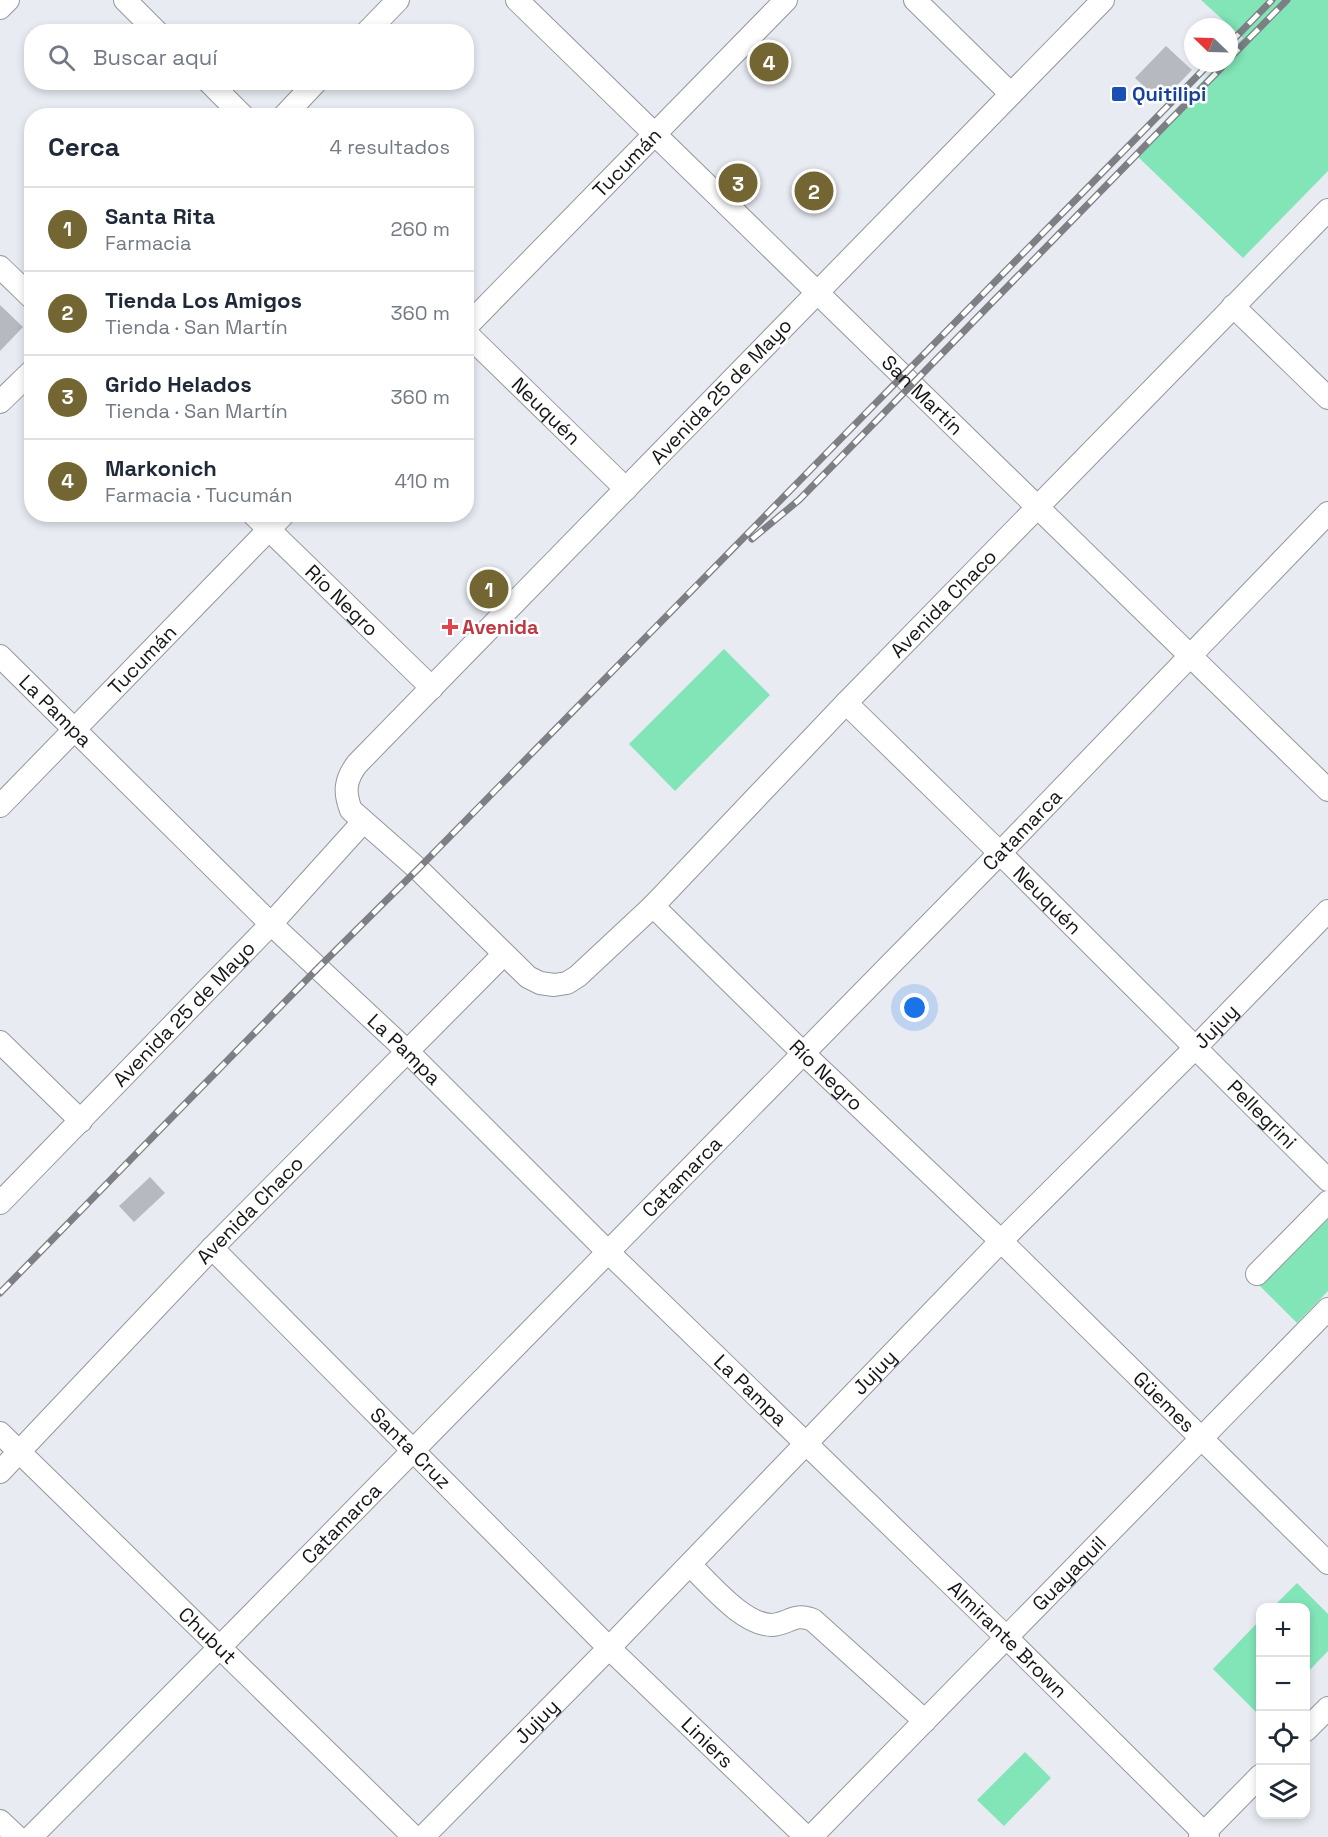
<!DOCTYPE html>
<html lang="es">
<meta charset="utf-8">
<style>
body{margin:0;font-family:"Space Grotesk",sans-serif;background:#f6f6f7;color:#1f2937}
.controls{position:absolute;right:18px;bottom:18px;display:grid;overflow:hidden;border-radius:12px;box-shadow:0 3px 9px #0003}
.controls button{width:54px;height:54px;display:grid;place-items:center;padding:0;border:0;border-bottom:2px solid #e0e1e3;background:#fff;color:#1f2937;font:30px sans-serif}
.compass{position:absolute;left:1184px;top:18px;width:54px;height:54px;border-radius:50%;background:#fff;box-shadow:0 3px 9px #0003;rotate:293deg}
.you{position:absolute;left:915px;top:1008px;width:21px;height:21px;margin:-15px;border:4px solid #fff;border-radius:50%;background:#1a73e8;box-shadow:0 0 0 9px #1a73e833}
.badge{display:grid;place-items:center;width:39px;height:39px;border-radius:50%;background:#736633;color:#fff;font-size:20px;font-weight:700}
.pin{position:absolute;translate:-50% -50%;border:3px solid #fff;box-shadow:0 2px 6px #0006}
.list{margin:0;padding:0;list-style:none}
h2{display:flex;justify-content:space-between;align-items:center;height:78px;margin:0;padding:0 24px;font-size:26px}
h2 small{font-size:20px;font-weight:400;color:#747a83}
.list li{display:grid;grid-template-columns:39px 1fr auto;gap:18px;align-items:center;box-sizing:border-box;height:84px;padding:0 24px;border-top:2px solid #e0e1e3}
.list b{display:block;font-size:22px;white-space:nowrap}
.list p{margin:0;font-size:20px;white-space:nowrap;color:#747a83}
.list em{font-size:20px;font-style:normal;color:#747a83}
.icon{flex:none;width:33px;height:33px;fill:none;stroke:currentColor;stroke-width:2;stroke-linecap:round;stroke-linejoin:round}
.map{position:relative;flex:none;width:1328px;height:1837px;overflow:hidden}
.search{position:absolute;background:#fff;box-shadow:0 3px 9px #0003;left:24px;top:24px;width:450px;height:66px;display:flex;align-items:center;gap:15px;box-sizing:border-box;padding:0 21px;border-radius:24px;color:#747a83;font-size:22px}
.panel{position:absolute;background:#fff;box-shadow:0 3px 9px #0003;left:24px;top:108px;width:450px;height:414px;border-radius:24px}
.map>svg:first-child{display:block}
.green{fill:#82e5b8}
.building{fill:#b6bac0}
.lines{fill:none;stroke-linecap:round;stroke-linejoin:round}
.minor-casing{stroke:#94979d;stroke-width:24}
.minor{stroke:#fff;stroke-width:22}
.rail-casing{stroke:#7d7f84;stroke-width:7}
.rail{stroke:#fff;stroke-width:4.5;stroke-dasharray:14;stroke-linecap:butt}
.transit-dot{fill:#1a4fb4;stroke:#fff;stroke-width:2}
.health-dot{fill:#e0444e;stroke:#fff;stroke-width:2}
.labels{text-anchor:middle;stroke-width:5;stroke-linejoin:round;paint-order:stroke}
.transit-label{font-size:20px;font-weight:bold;fill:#164399;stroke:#fff;text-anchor:start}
.street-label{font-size:20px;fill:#151618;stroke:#fff}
.health-label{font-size:20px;font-weight:bold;fill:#be3a42;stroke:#fff;text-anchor:start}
</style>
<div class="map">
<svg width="1328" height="1837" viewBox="0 0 1328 1837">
<rect width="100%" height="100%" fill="#e8ebf2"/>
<path class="green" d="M1201,0H1328V171L1243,258L1134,153L1220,63H1229V53L1243,38Z
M724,649L770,695L675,791L629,744Z
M1328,1214V1291L1297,1323L1258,1284Z
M1297,1583L1328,1614V1651L1306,1674V1608L1273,1607Z
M1260,1620V1716L1213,1669Z
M1025,1752L1051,1778L1004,1826L977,1800Z"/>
<path class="building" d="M1166,46L1192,70L1161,102L1135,78Z
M0,305L23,327L0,351Z
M150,1177L165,1193L134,1222L119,1206Z"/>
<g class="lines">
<g class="minor-casing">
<g id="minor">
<path d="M125,0L157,32"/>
<path id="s1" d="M517,0L1328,790"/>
<path d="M915,0L1011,94"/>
<path id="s2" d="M1103,0L357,764C345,780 344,792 351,810L418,869L528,977L540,983L554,985L567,983L578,976L653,906L846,703L1328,210"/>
<path d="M0,8L8,0"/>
<path d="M367,32L398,0"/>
<path d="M209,82L243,116"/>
<path d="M284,116L316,82"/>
<path d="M0,267L32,298"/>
<path d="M1233,306L1328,398"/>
<path id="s3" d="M466,327L786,0"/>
<path id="s4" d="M466,333L626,489"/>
<path d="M0,402L32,371"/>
<path id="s5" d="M253,514L432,688"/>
<path id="s6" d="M0,656L271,924L408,1052L607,1251L1006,1637L1208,1837"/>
<path id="s7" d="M846,703L1000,853L1328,1180"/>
<path id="s8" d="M0,806L284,514"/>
<path id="s9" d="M653,906L803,1053L1001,1241L1328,1563"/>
<path d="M0,1042L81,1121"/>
<path id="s10" d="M0,1203L271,924L363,822"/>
<path id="s11" d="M212,1248L609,1648L806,1837"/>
<path d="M1257,1274L1328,1202"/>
<path id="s12" d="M0,1433L414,1837"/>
<path id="s13" d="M0,1472L212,1248L504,954"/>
<path d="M690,1565C710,1584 743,1625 772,1625C789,1624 794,1612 813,1620L925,1721"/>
<path d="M1306,1730L1328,1708"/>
<path d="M0,1821L17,1837"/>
<path id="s14" d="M31,1837L220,1647L1000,853L1328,513"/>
<path id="s15" d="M423,1837L609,1648L1001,1241L1196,1047L1328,911"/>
<path id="s16" d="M811,1837L1328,1309"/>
<path d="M1200,1837L1260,1776"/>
</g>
</g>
<use href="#minor" class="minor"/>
<g class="rail-casing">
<path id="rail" d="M1229,44L1272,0
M1229,59L1287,0
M752,539L799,500L1226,63
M0,1293L318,968L418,869L1210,63"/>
</g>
<use href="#rail" class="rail"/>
</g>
<rect class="transit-dot" x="1111" y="86" width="16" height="16" rx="3"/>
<path class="health-dot" d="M447 618h6v6h6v6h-6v6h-6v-6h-6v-6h6z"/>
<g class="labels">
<g class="transit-label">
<text x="1132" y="101">Quitilipi</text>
</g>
<g class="street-label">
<text dy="7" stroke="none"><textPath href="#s3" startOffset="230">Tucumán</textPath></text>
<text transform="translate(721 391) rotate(-46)" y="7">Avenida 25 de Mayo</text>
<text dy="7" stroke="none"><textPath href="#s1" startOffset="566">San Martín</textPath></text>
<text dy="7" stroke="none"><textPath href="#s4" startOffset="112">Neuquén</textPath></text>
<text dy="7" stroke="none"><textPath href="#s5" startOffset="124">Río Negro</textPath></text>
<text dy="7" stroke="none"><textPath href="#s2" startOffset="1936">Avenida Chaco</textPath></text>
<text dy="7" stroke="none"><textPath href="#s8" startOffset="204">Tucumán</textPath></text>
<text dy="7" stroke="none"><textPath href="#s6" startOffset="78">La Pampa</textPath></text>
<text dy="7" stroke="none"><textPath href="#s14" startOffset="1413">Catamarca</textPath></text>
<text dy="7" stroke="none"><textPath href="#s7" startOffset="282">Neuquén</textPath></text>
<text dy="7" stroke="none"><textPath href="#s10" startOffset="264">Avenida 25 de Mayo</textPath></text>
<text dy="7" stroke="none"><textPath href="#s15" startOffset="1134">Jujuy</textPath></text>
<text dy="7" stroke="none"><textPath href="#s6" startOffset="564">La Pampa</textPath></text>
<text dy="7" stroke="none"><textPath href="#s9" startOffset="242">Río Negro</textPath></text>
<text dy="7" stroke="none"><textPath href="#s7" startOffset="585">Pellegrini</textPath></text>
<text dy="7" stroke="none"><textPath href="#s14" startOffset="927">Catamarca</textPath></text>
<text dy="7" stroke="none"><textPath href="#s13" startOffset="362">Avenida Chaco</textPath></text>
<text dy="7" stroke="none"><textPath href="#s15" startOffset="648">Jujuy</textPath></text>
<text dy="7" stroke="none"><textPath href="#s6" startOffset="1050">La Pampa</textPath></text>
<text dy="7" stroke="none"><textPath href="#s9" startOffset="712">Güemes</textPath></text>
<text dy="7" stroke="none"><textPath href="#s11" startOffset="282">Santa Cruz</textPath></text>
<text dy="7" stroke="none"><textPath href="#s14" startOffset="441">Catamarca</textPath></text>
<text dy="7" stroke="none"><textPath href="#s16" startOffset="369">Guayaquil</textPath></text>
<text dy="7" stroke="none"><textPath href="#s12" startOffset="290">Chubut</textPath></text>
<text dy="7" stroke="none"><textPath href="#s6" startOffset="1408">Almirante Brown</textPath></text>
<text dy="7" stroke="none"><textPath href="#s15" startOffset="162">Jujuy</textPath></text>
<text dy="7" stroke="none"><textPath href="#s11" startOffset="700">Liniers</textPath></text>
</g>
<g class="health-label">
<text x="462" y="634">Avenida</text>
</g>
</g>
</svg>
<div class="controls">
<button>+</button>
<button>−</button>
<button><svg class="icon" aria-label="locate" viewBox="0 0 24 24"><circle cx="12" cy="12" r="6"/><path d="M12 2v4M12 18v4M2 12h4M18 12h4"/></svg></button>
<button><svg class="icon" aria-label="layers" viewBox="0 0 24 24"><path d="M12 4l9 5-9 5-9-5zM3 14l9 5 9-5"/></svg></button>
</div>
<svg class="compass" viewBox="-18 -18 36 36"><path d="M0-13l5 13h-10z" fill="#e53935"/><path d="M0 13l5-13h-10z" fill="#747a83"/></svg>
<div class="you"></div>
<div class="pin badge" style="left:489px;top:589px">1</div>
<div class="pin badge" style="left:814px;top:191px">2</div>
<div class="pin badge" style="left:738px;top:183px">3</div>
<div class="pin badge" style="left:769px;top:62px">4</div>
<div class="search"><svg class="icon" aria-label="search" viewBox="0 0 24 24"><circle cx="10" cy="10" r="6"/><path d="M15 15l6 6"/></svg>Buscar aquí</div>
<section class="panel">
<h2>Cerca<small>4 resultados</small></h2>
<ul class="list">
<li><span class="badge">1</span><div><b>Santa Rita</b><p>Farmacia</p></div><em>260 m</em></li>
<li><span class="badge">2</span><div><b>Tienda Los Amigos</b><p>Tienda · San Martín</p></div><em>360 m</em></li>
<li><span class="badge">3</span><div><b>Grido Helados</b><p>Tienda · San Martín</p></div><em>360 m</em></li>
<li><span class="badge">4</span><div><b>Markonich</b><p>Farmacia · Tucumán</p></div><em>410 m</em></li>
</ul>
</section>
</div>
